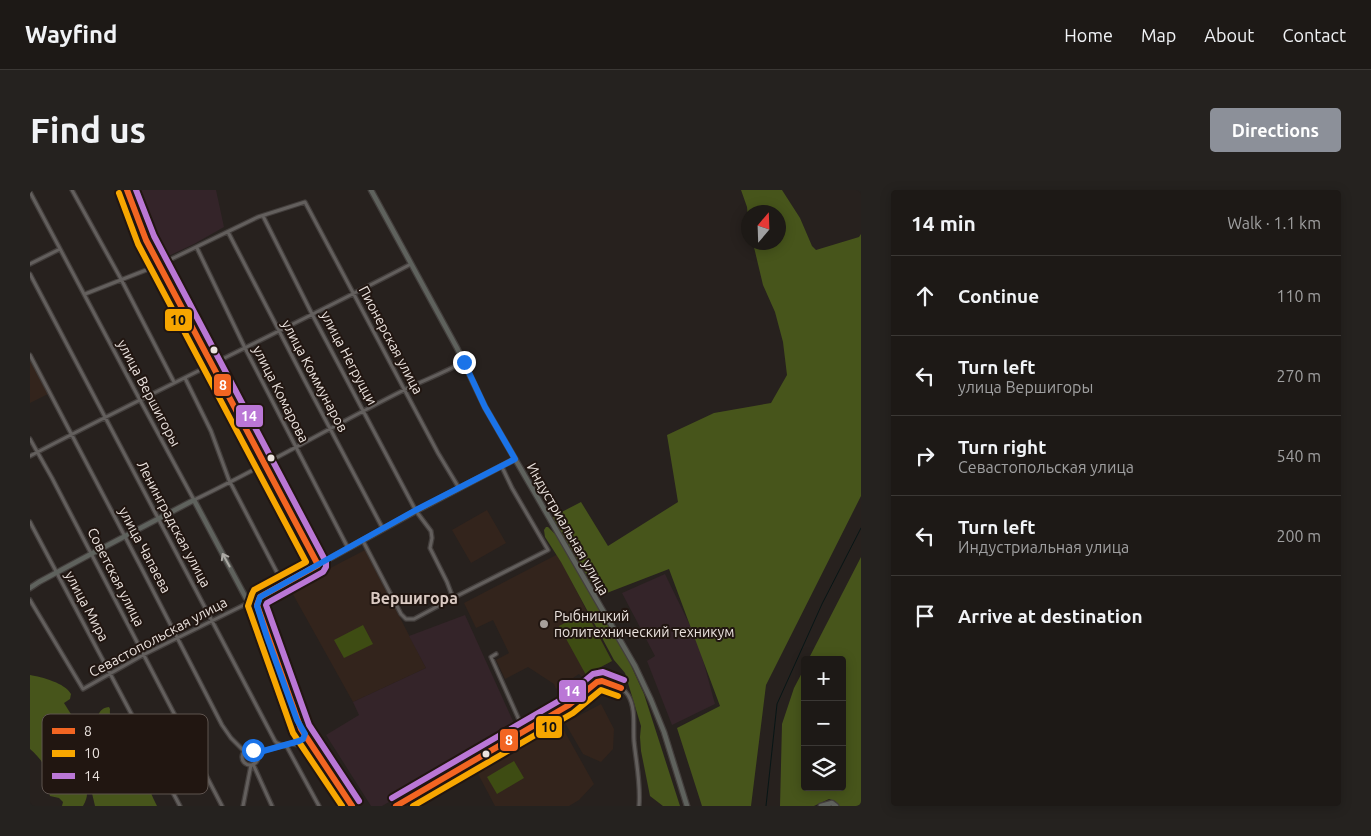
<!DOCTYPE html>
<meta charset="utf-8">
<style>
body{margin:0;font-family:Ubuntu,sans-serif;background:#25221f;color:#f1f3f6}
.controls{position:absolute;right:15px;bottom:15px;display:grid;overflow:hidden;border-radius:5px;box-shadow:0 2px 12px #0003}
.controls button{width:45px;height:45px;display:grid;place-items:center;padding:0;border:0;border-bottom:1px solid #3b3835;background:#1d1916;color:#f1f3f6;font:25px sans-serif}
.compass{position:absolute;left:711px;top:15px;width:45px;height:45px;border-radius:50%;background:#1d1916;box-shadow:0 2px 12px #0003;rotate:19deg}
.stop{position:absolute;width:15px;height:15px;margin:-11px;border:4px solid #1a73e8;border-radius:50%;background:#fff}
.stop.end{background:#1a73e8;border-color:#fff;box-shadow:0 1px 5px #0008}
.list{margin:0;padding:0;list-style:none}
h2{display:flex;justify-content:space-between;align-items:center;height:65px;margin:0;padding:0 20px;font-size:21px}
h2 small{font-size:16px;font-weight:400;color:#a0a0a1}
.list li{display:grid;grid-template-columns:32px 1fr auto;gap:15px;align-items:center;box-sizing:border-box;height:80px;padding:0 20px;border-top:1px solid #3b3835}
.list b{display:block;font-size:19px;white-space:nowrap}
.list p{margin:0;font-size:16px;white-space:nowrap;color:#a0a0a1}
.list em{font-size:16px;font-style:normal;color:#a0a0a1}
.icon{flex:none;width:28px;height:28px;fill:none;stroke:currentColor;stroke-width:2;stroke-linecap:round;stroke-linejoin:round}
.map{position:relative;flex:none;width:831px;height:616px;overflow:hidden;border-radius:5px}
header{display:flex;align-items:center;gap:30px;box-sizing:border-box;height:70px;padding:0 25px;background:#1d1916;border-bottom:1px solid #3b3835}
header strong{font-size:24px}
nav{display:flex;gap:28px;margin-inline-start:auto;font-size:18px}
.intro{display:flex;align-items:center;justify-content:space-between;box-sizing:border-box;height:120px;padding:0 30px}
h1{margin:0;font-size:35px}
.button{padding:12px 22px;border-radius:5px;background:#8c9099;color:#fff;font-size:18px;font-weight:700}
main{display:flex;gap:30px;padding:0 30px}
aside{flex:1;background:#1d1916;border-radius:5px;box-shadow:0 2px 12px #0003}
.map>svg:first-child{display:block}
.built{fill:#33241c}
.industrial{fill:#342429}
.green{fill:#3e4c13}
.forest{fill:#47551b}
.lines{fill:none;stroke-linecap:round;stroke-linejoin:round}
.stream{stroke:#081616;stroke-width:1}
.street-casing{stroke:#433e3c;stroke-width:5.5}
.secondary-casing{stroke:#433e3c;stroke-width:7}
.street{stroke:#635f5d;stroke-width:3}
.secondary{stroke:#5f625d;stroke-width:4.5}
.bus-1-casing{stroke:#211611;stroke-width:10}
.bus-2-casing{stroke:#211611;stroke-width:10}
.bus-3-casing{stroke:#211611;stroke-width:10}
.bus-1{stroke:#f26522;stroke-width:6}
.bus-2{stroke:#f7a600;stroke-width:6}
.bus-3{stroke:#ba77d6;stroke-width:6}
.oneway{stroke:#aca9a4}
.route{stroke:#1a73e8;stroke-width:6}
.bus-dot{fill:#ebe3df;stroke:#211611;stroke-width:2}
.poi-dot{fill:#a69f9b;stroke:#211611;stroke-width:2}
.labels{text-anchor:middle;stroke-width:4;stroke-linejoin:round;paint-order:stroke}
.street-label{font-size:14px;fill:#ebe3df;stroke:#211611}
.poi-label{font-size:14px;fill:#ebe3df;stroke:#211611;text-anchor:start}
.quarter-label{font-size:16px;font-weight:bold;fill:#d9c9c2;stroke:#211611}
.key{fill:#211611;stroke:#5e544f;stroke-width:1}
.key-label{font-size:14px;fill:#ebe3df}
.line-badge{stroke:#211611;stroke-width:2}
.badge-label{font-size:14px;text-anchor:middle;font-weight:bold;fill:#fff}
.pale-badge-label{font-size:14px;text-anchor:middle;font-weight:bold;fill:#111}
</style>
<header>
<strong>Wayfind</strong>
<nav><a>Home</a><a>Map</a><a>About</a><a>Contact</a></nav>
</header>
<div class="intro"><h1>Find us</h1><a class="button">Directions</a></div>
<main>
<div class="map">
<svg width="831" height="616" viewBox="0 0 831 616">
<rect width="100%" height="100%" fill="#27211e"/>
<path class="built" d="M0,170L18,204L0,213Z
M457,320L476,353L441,373L422,340Z
M335,360L396,478L323,512L260,399Z
M528,364L582,471L552,487L549,484L526,499L524,494L498,477L475,489L466,470L479,463L463,430L446,438L434,413Z
M571,514L584,539L583,559L571,572L553,564L535,533Z
M531,535L564,594L549,610L539,616H465L447,582Z"/>
<path class="industrial" d="M108,0H186L194,37L164,54L130,70Z
M635,384L668,452L685,514L642,535L617,471L625,466L592,403Z
M435,425L487,540L474,547L469,553L388,600L385,597L352,616H341L296,545L329,525L323,512L396,478L379,446Z"/>
<path class="green" d="M556,422L582,471L556,485L529,436Z
M333,435L343,454L314,468L304,450Z
M484,571L494,588L467,604L457,587Z"/>
<path class="forest" d="M711,0H752L770,28L782,56L786,60L829,47L831,44V306L736,495L721,616H672L647,538L690,516L639,379L569,406L522,327L551,312L578,356L648,312L637,245L684,223L741,213L757,185L753,152L745,122L733,95L723,53L748,52V22H718V27L717,17Z
M516,337H518L527,346L598,469L614,504L650,616H633L620,606L611,561L610,547L611,536L595,483L584,470L531,372L515,347L514,340Z
M831,367V616H809L805,611L799,609L784,616H750L752,534L764,498L775,477V597H812V470H778Z
M0,485C12,487 35,493 41,504L40,509L34,513L44,529L51,534H55L58,529H67C69,522 71,518 79,517L80,519C78,545 102,567 114,588C119,597 122,607 127,616H65L57,582L50,572L47,574C46,591 65,596 53,616H32L33,612L29,608L20,606C18,599 19,593 18,586C16,575 8,566 0,559Z"/>
<g class="lines">
<path class="stream" d="M736,616L747,514L792,414L831,338"/>
<g class="street-casing">
<path id="street" d="M42,0L91,89L144,192
M97,0L116,50L234,275L288,375
M0,2L110,210L164,310C235,276 304,235 374,200C394,190 414,183 433,172
M233,26L282,124L386,321L401,341L402,348L400,358L417,392L423,408L384,429H376L371,424L333,351
M198,42L275,191L353,339
M167,58L215,158L318,358
M0,74L30,59
M0,84L245,551L247,553L257,557L289,616
M55,104L129,75L228,27L275,12L408,263L429,298
M0,165L113,381L192,535L201,548L215,562
M155,188L181,241L199,290L253,394
M0,249L22,288L192,616
M0,266C126,200 255,140 381,74
M0,332L150,616
M230,408L227,415L267,530L271,539L322,616
M423,408L518,360L482,298L472,277
M0,410L53,499L113,465L222,411L227,415
M466,464L461,467L494,541
M263,554L284,558
M212 567a8 8 0 1 1 16 0a8 8 0 1 1-16 0Z
M226,563L269,551L275,545
M223,574L242,616
M213,616L221,575
M366,616L525,523L539,515L567,492C577,490 592,496 598,505C606,518 603,536 604,551C606,572 611,594 609,616"/>
</g>
<g class="secondary-casing">
<path id="secondary" d="M341,0L427,158L455,217L605,476L621,510L634,542L657,616
M0,398L9,392L61,364L164,310L216,408L222,411L288,375L386,321L485,269
M791,616L802,613L806,616"/>
</g>
<use href="#street" class="street"/>
<use href="#secondary" class="secondary"/>
<g class="bus-1-casing">
<path id="bus-1" d="M97,0L116,50L288,375L230,407L227,415L271,539L322,616
M366,616L539,515L567,492L572,491L591,498"/>
</g>
<g class="bus-2-casing">
<path id="bus-2" d="M89,3L108,54L276,372L224,400L222,404L218,416L263,543L312,616
M383,616L543,523L571,500L588,506"/>
</g>
<g class="bus-3-casing">
<path id="bus-3" d="M106,0L124,46L296,372V377L293,382L237,413L236,415L279,535L329,611
M362,608L534,508L563,484L573,482L594,490"/>
</g>
<use href="#bus-1" class="bus-1"/>
<use href="#bus-2" class="bus-2"/>
<use href="#bus-3" class="bus-3"/>
</g>
<defs><path id="oneway-shaft" d="M-6 0H5M1.5-3L5.5 0L1.5 3" fill="none" stroke-width="1.6" stroke-linecap="round" stroke-linejoin="round" transform="scale(1.25)"/></defs>
<use class="oneway" href="#oneway-shaft" transform="translate(196 370) rotate(-119)"/>
<g class="lines">
<path class="route" d="M223,560L226,563L269,551L273,549L275,544L267,530L237,447L227,416L230,407L386,320L485,269L455,217L434,172"/>
</g>
<g class="bus-dot">
<circle cx="184" cy="160" r="4.5"/>
<circle cx="241" cy="268" r="4.5"/>
<circle cx="456" cy="564" r="4.5"/>
</g>
<circle class="poi-dot" cx="514" cy="434" r="5"/>
<g class="labels">
<g class="street-label">
<text transform="translate(361 150) rotate(62)" y="5">Пионерская улица</text>
<text transform="translate(319 168) rotate(62)" y="5">улица Негруцци</text>
<text transform="translate(285 186) rotate(62)" y="5">улица Коммунаров</text>
<text transform="translate(119 203) rotate(62)" y="5">улица Вершигоры</text>
<text transform="translate(251 204) rotate(63)" y="5">улица Комарова</text>
<text transform="translate(144 334) rotate(62)" y="5">Ленинградская улица</text>
<text transform="translate(538 339) rotate(60)" y="5">Индустриальная улица</text>
<text transform="translate(115 360) rotate(62)" y="5">улица Чапаева</text>
<text transform="translate(86 387) rotate(63)" y="5">Советская улица</text>
<text transform="translate(57 416) rotate(62)" y="5">улица Мира</text>
<text transform="translate(128 447) rotate(-28)" y="5">Севастопольская улица</text>
</g>
<g class="poi-label">
<text x="524" y="431">Рыбницкий<tspan x="524" dy="16">политехнический техникум</tspan></text>
</g>
<g class="quarter-label">
<text x="384" y="414">Вершигора</text>
</g>
</g>
<rect x="12" y="524" width="166" height="80" rx="8" class="key"/>
<rect x="22" y="538" width="23" height="6" fill="#f26522"/>
<rect x="22" y="560" width="23" height="7" fill="#f7a600"/>
<rect x="22" y="583" width="23" height="6" fill="#ba77d6"/>
<g class="key-label">
<text x="54" y="546">8</text>
<text x="54" y="568">10</text>
<text x="54" y="591">14</text>
</g>
<g class="line-badge">
<rect x="134" y="118" width="29" height="24" rx="5" fill="#f7a600"/>
<rect x="183" y="183" width="19" height="24" rx="5" fill="#f26522"/>
<rect x="205" y="214" width="29" height="24" rx="5" fill="#ba77d6"/>
<rect x="528" y="489" width="29" height="24" rx="5" fill="#ba77d6"/>
<rect x="505" y="525" width="28" height="24" rx="5" fill="#f7a600"/>
<rect x="469" y="538" width="20" height="24" rx="5" fill="#f26522"/>
</g>
<g class="badge-label">
<text x="193" y="200">8</text>
<text x="219" y="231">14</text>
<text x="542" y="506">14</text>
<text x="479" y="555">8</text>
</g>
<g class="pale-badge-label">
<text x="148" y="135">10</text>
<text x="519" y="542">10</text>
</g>
</svg>
<div class="controls">
<button>+</button>
<button>−</button>
<button><svg class="icon" aria-label="layers" viewBox="0 0 24 24"><path d="M12 4l9 5-9 5-9-5zM3 14l9 5 9-5"/></svg></button>
</div>
<svg class="compass" viewBox="-18 -18 36 36"><path d="M0-13l5 13h-10z" fill="#e53935"/><path d="M0 13l5-13h-10z" fill="#a0a0a1"/></svg>
<div class="stop" style="left:223px;top:560px"></div>
<div class="stop end" style="left:434px;top:172px"></div>
</div>
<aside>
<h2>14 min<small>Walk · 1.1 km</small></h2>
<ul class="list">
<li><svg class="icon" aria-label="ahead" viewBox="0 0 24 24"><path d="M12 20V5M6 11l6-6 6 6"/></svg><div><b>Continue</b></div><em>110 m</em></li>
<li><svg class="icon" aria-label="left" viewBox="0 0 24 24"><path d="M17 20v-9H6M10 6l-5 5 5 5"/></svg><div><b>Turn left</b><p>улица Вершигоры</p></div><em>270 m</em></li>
<li><svg class="icon" aria-label="right" viewBox="0 0 24 24"><path d="M7 20v-9h11M14 6l5 5-5 5"/></svg><div><b>Turn right</b><p>Севастопольская улица</p></div><em>540 m</em></li>
<li><svg class="icon" aria-label="left" viewBox="0 0 24 24"><path d="M17 20v-9H6M10 6l-5 5 5 5"/></svg><div><b>Turn left</b><p>Индустриальная улица</p></div><em>200 m</em></li>
<li><svg class="icon" aria-label="arrive" viewBox="0 0 24 24"><path d="M6 21V4h12l-3 4 3 4H6"/></svg><div><b>Arrive at destination</b></div></li>
</ul>
</aside>
</main>
